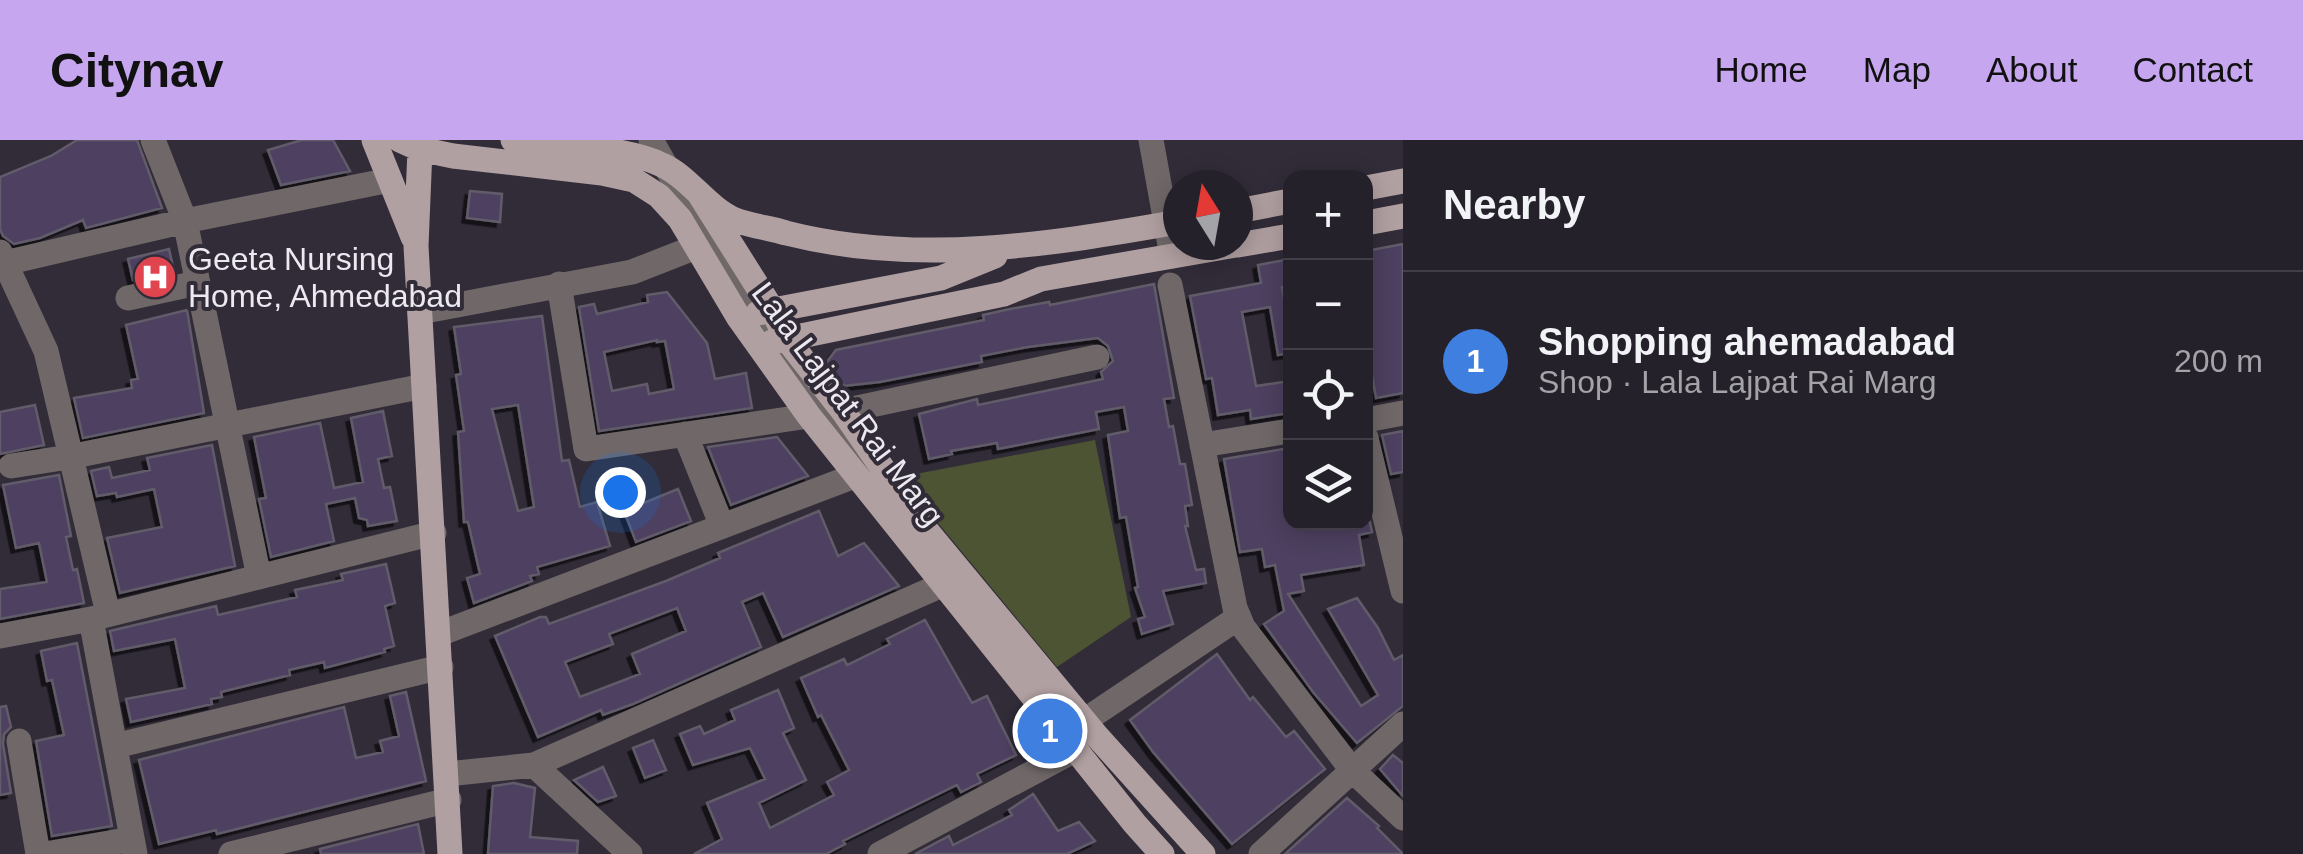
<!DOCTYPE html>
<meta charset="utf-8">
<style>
body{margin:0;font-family:Arial,sans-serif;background:#2d2932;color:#f1f3f6}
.controls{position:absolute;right:30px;top:30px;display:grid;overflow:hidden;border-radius:20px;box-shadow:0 5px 25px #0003}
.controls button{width:90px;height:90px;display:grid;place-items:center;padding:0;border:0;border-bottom:2px solid #423e47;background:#25212a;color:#f1f3f6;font:50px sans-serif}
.compass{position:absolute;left:1163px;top:30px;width:90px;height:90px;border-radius:50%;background:#25212a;box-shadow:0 5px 25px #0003;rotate:349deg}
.you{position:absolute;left:620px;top:352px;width:35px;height:35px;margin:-25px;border:8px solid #fff;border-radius:50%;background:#1a73e8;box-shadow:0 0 0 15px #1a73e833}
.badge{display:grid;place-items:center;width:65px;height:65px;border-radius:50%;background:#c7a6f0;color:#fff;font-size:32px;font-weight:700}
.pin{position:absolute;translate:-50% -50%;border:5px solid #fff;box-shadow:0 2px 10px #0006}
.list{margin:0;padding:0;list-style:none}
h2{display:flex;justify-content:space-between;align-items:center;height:130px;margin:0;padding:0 40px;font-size:42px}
h2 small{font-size:32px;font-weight:400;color:#a3a3a8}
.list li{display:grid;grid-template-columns:65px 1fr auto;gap:30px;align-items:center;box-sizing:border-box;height:180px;padding:0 40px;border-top:2px solid #423e47}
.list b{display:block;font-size:38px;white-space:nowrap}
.list p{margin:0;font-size:32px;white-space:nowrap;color:#a3a3a8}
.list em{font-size:32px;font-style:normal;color:#a3a3a8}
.icon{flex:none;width:55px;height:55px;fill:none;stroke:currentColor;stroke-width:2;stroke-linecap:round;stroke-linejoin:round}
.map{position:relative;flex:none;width:1403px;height:714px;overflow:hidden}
header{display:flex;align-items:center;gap:60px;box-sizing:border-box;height:140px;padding:0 50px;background:#c7a6f0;color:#111}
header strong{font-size:48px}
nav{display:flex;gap:55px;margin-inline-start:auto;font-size:35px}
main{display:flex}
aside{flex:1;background:#25212a}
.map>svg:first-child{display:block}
.green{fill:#4c5434}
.building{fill:#4e4061;stroke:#615b69;stroke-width:2.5;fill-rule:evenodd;filter:url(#shadow)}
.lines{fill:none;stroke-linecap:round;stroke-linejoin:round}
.minor{stroke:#706868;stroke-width:25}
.major{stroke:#b1a0a2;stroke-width:25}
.labels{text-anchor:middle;stroke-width:8;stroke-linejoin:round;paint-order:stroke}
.poi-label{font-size:32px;fill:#ece9f1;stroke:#312c38;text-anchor:start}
.street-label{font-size:32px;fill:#ece9f1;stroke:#312c38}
</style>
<header>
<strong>Citynav</strong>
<nav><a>Home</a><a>Map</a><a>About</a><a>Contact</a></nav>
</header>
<main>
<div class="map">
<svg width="1403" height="714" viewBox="0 0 1403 714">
<defs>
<filter id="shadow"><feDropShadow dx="-4.5" dy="4.5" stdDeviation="0" flood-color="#0009"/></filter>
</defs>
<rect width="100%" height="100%" fill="#312c38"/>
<path class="green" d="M1095,300L1131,477L1057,527L900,337Z"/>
<path class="building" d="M77,0H137L162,68L86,88L83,80L40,98L14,104L3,96L0,89V37L51,16Z
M302,0H333L350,31L281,45L268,10Z
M470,51L502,54L500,82L467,78Z
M1403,104V253L1376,258L1366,202V111Z
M169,109L174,131L133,140L128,119Z
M1290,119V146L1282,147L1290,192V213L1278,215L1270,167L1242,172L1256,246L1290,241V273L1251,279L1250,270L1218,275L1212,238L1206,239L1190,156L1261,143L1258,125Z
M1154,144L1174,258L1164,259L1169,287L1173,286L1180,324H1185L1192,365L1185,366L1188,386H1185L1196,430L1204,429L1206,443L1163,451L1173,484L1142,494L1138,479L1145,477L1135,448L1138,447L1126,377L1120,378L1108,295L1128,291L1124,267L1096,272L1099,289L998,309L997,303L951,311L952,314L929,319L919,274L977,259L978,265L1103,239L1101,232L1113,221L1108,206L1098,198L1028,207L981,216L982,222L880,242L844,246L826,223L836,210L984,180L983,175L1010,169L1049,162L1050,165Z
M667,152L707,203L715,239L746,233L752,268L599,291L579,167L594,164L597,174L648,162L647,155ZM657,200V202L665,201L674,249L649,254L647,244L612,251L604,212Z
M187,170L204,273L83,298L74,258L132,248L131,240L138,239L126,185Z
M542,176L562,321L569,320L580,367L597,362L610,406L537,427L539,434L530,436L532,441L474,463L467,438L480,434L468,382H464L458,292L464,291L456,235L461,234L454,187ZM518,265L534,367L518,371L492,269Z
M35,265L44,305L0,314V272Z
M383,271L392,316L378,319L384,348L390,347L397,381L368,386L367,380L359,378L355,358L326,364L334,401L271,417L259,359L266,358L254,297L320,283L334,348L363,342L351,278Z
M1403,291V332L1391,334L1382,295Z
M777,297L808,336L731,365L708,307Z
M212,305L235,426L120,453L107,398L162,387L154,349L117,357L116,353L97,356L91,331L109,327L112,338L150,330L147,318Z
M1290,308V344H1287L1290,382H1370L1372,392L1359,395L1364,425L1301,435L1304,451L1288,454L1361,566L1378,555L1328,469L1357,458L1378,488L1394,520L1403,515V566L1357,603L1313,552L1264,484L1284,471L1275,425L1265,427L1262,409L1240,412L1224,319Z
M59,335L71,396L66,397L73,430L77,429L84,463L0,479V449L47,442L39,403L16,408L3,345Z
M678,349L691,381L636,402L624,371Z
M819,371L838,416L864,403L899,446L783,497L763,453L742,462L761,507L633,564L603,575L601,570L538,597L495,496L540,477H546L549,484L666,441L720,418L718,413ZM677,468L686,491L632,514L640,534L580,557L565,522L613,504L609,494Z
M386,424L395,463L385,466L394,506L384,509L385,512L325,528L324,522L289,530L290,535L221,552L222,557L211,559L212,564L131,582L126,559L185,548L175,499L114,511L110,491L216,466L218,475L297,457L295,450L343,440L341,434Z
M925,480L972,563L987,556L1016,615L977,634L981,642L961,652L957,645L843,701L845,704L826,714H694L722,699L707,663L765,639L750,608L693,625L680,594L700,586L704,594L735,580L731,570L778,550L794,588L783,593L806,640L759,663L770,688L834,655L827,642L849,630L821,575L818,577L801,538L844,519L847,525L890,504L887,499Z
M77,503L112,686L52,696L36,601L64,595L52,540L47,541L41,511Z
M1217,514L1250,560L1253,557L1286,597L1294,591L1325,629L1232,704L1153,612L1130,580Z
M406,552L426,641L217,694L216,690L159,704L139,620L344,567L356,618L383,612L380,601L399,596L390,556Z
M6,566L11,587L4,594L3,604L11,653L0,655V567Z
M653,600L666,630L645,638L633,608Z
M1393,615L1403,623V656L1380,629Z
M603,627L616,656L598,662L574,640Z
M514,643L535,648L530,697L578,701L577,714H488L493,646Z
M1033,654L1058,691L1079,682L1095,701L1067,714H915L949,696L953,705L1012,675L1009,670Z
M1347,658L1379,686L1377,688L1403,714H1285Z
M418,684L424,714H321L320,709Z"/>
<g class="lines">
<path class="minor" d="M153,0L185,81L259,437
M651,0L695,78L775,202L872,336
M1151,0L1172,116
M0,112L46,211L105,461
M5,123L185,81L390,40
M559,144L586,309L809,276
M1170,145L1235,468L1243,487L1352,630L1403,678
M128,158L197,143
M420,172L632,132L696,107
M843,271L1097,217
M1366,280L1403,273
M685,294L722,386
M1366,298L1403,451
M1202,305L1290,291
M11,326L69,317L424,246
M439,494L857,335
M0,496L91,479
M1084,581L1239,477
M19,601L38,714
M115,606L441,527
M534,625L944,444
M447,634L534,625L630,714
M45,714L132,699
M135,714L91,479L434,393
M231,714L449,660
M880,714L1077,609
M1261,714L1403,584"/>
<path class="major" d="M374,0L413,97
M400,0L420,9L453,16L602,33L634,40L659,56L680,79L739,178L809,276L1135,684L1162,714
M424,0L420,9L416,106L450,714
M513,0C553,5 627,7 662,25C689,37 707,68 735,80C751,86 770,88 786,93C916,126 1048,105 1178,82
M1366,48L1403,41
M700,55L773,171L786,198L843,271L921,384L1095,594L1203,714
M1238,71L1290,61
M1366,83L1403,76
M1238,105L1290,96
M758,173L941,138L995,116
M772,202L1004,154L1041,139L1236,105"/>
</g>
<defs>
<g id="hospital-disc" transform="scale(2.25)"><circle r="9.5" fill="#e0444e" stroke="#312c38"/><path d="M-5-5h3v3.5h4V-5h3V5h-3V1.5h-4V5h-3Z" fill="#fff"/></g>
</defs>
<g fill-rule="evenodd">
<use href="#hospital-disc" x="155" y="137"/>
</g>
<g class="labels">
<g class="poi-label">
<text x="188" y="130">Geeta Nursing<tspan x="188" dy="37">Home, Ahmedabad</tspan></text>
</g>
<g class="street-label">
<text transform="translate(848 264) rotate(53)" y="11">Lala Lajpat Rai Marg</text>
</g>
</g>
</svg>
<div class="controls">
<button>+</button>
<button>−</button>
<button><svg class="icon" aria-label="locate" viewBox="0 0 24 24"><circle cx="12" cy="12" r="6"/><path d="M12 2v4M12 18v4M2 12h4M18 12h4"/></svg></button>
<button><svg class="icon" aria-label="layers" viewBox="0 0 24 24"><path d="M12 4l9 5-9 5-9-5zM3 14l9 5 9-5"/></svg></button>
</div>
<svg class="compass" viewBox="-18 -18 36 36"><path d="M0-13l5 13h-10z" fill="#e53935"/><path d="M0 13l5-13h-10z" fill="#a3a3a8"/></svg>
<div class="you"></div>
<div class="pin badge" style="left:1050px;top:591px;background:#3f7fe0">1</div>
</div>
<aside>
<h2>Nearby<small></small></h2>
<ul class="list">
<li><span class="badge" style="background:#3f7fe0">1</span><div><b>Shopping ahemadabad</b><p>Shop · Lala Lajpat Rai Marg</p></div><em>200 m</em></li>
</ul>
</aside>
</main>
